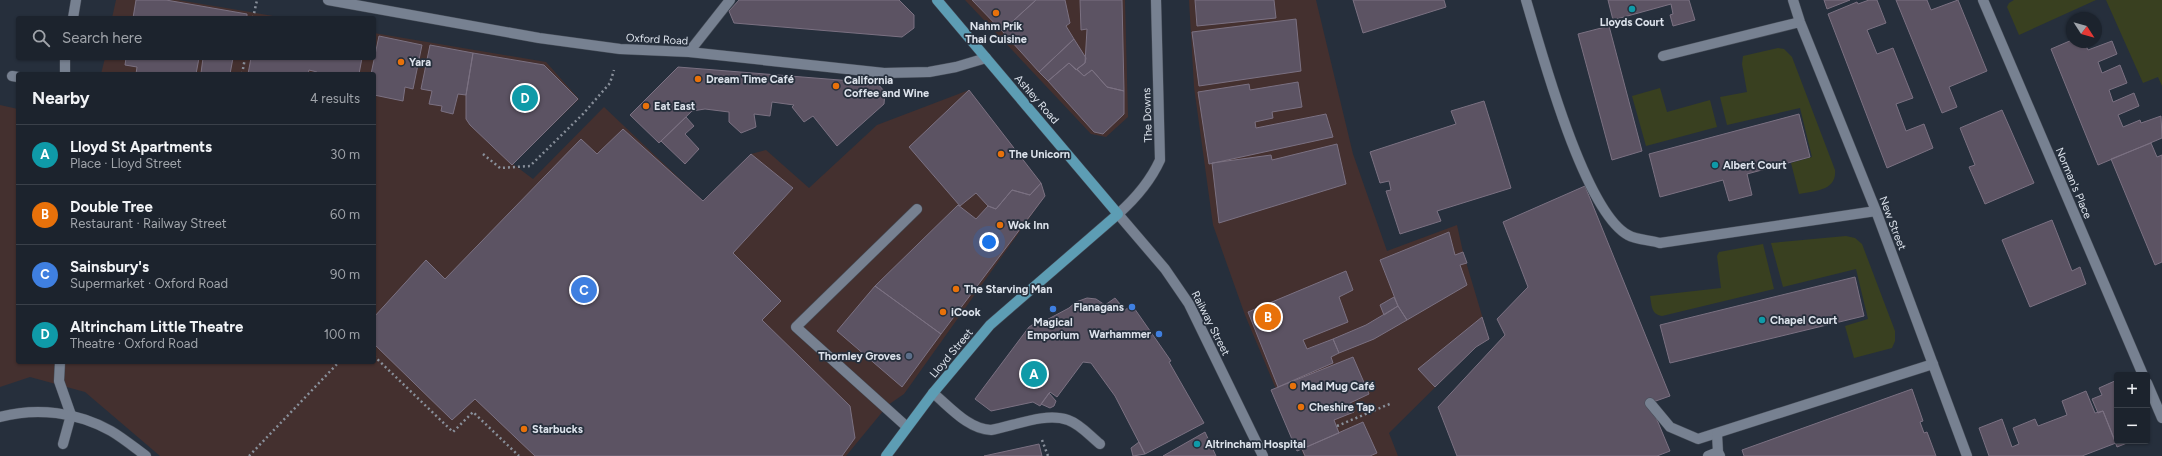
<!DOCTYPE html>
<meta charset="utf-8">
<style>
body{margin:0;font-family:Figtree,sans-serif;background:#292f39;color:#f1f3f6}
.controls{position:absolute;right:12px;bottom:12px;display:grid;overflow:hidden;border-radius:4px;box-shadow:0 1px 3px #0004}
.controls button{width:36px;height:36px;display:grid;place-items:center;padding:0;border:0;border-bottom:1px solid #3a4049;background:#1c232d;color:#f1f3f6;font:20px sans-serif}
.compass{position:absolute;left:2066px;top:12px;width:36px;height:36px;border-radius:50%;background:#1c232d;box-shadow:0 1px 3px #0004;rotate:126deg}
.you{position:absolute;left:989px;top:242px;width:14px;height:14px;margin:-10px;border:3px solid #fff;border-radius:50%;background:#1a73e8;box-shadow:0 0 0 6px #1a73e833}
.badge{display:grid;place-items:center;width:26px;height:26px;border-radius:50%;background:#db2777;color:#fff;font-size:13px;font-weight:700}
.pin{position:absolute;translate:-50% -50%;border:2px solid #fff;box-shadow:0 1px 4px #0006}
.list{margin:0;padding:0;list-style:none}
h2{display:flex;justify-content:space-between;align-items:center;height:52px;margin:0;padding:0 16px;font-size:17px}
h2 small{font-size:13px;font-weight:400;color:#a0a4aa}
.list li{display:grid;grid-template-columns:26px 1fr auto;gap:12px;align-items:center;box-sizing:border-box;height:60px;padding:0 16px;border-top:1px solid #3a4049}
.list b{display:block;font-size:15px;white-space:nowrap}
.list p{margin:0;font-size:13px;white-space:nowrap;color:#a0a4aa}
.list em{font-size:13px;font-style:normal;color:#a0a4aa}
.icon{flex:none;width:22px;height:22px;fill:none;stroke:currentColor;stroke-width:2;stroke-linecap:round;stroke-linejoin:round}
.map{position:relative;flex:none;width:2162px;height:456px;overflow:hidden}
.search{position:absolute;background:#1c232d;box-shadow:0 1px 3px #0004;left:16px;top:16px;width:360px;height:44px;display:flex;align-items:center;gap:10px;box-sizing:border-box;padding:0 14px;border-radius:4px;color:#a0a4aa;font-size:15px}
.panel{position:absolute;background:#1c232d;box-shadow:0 1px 3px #0004;left:16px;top:72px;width:360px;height:292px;border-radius:4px}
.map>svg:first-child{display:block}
.commercial{fill:#44302f}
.green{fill:#394020}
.building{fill:#5c5363;stroke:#7b7182}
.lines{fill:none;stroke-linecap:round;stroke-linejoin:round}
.lane-casing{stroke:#454c57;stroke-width:11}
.street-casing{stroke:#454c57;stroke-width:11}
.secondary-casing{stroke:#454c57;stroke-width:11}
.primary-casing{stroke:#454c57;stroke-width:11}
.path{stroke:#89909b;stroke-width:2.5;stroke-dasharray:2 3;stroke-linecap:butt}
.lane{stroke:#778191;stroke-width:10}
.street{stroke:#778191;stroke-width:10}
.secondary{stroke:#778191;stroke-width:10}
.primary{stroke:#5d9db4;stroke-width:10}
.culture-dot{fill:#0f9aa8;stroke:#262f3c;stroke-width:1.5}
.food-dot{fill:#e8710a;stroke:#262f3c;stroke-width:1.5}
.shop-dot{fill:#3f7fe0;stroke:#262f3c;stroke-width:1.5}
.service-dot{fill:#5c6f8a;stroke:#262f3c;stroke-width:1.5}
.labels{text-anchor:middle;stroke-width:3.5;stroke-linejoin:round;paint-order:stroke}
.poi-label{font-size:11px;font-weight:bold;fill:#dde3ec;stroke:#262f3c;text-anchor:start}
.street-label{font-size:11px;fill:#dde3ec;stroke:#262f3c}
</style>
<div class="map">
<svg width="2162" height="456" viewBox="0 0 2162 456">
<rect width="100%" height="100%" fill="#262f3c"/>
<path class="commercial" d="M116,0H178L285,18H112Z
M965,0H1125L1128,117L1106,137L1091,134Z
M1189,0H1316L1353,154L1387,251L1457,225L1463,252L1489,339L1476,347L1389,433L1398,456H1304L1245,315L1213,225L1194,87Z
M374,33L546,62L579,99L513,164L533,179L604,107L703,201L751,154L766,150L809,188L877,125L969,90L1041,183L1045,196L904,394L888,405L846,456H160L85,392L30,377L0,387V105L18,109V362H374V74H101L105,58H374Z"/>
<path class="green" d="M2014,0H2096L2019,35L2007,7L2009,3Z
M2106,0H2162V86L2158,77L2143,83Z
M1778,48L1784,49L1792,57L1835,170C1837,191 1814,191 1799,194L1791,163L1812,157L1800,108L1727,125L1720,97L1747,92L1742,64L1743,56Z
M1660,88L1667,112L1710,100L1717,127L1646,146L1632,96Z
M1846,236L1855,238L1862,244L1895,331V341L1892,348L1854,358L1845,326L1868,319L1856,269L1783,287L1771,243Z
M1763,244L1774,289L1662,316C1651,314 1652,306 1650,296L1721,288L1717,256L1719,252Z"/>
<path class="building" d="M136,0H166L247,14V18H133Z
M739,0H899L914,15V28L902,37L734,23L729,11Z
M972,0H1036L1002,31Z
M1036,0H1065L1070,23L1066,26L1074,39L1039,72L1002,31Z
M1080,0H1122L1124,91L1107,87L1092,70L1084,76L1077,69L1085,63L1087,29L1081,30Z
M1195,0H1274L1276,18L1197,26Z
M1353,0H1444L1446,7L1363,33Z
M1608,0H1689L1695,20L1673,26L1670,15L1673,14L1671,4L1613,20Z
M1824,0H1850L1827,9Z
M1869,0H1877L1886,23L1867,30L1877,54L1893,48L1913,98L1896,104L1906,131L1924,124L1933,148L1887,168L1828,14L1857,2L1858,4Z
M1896,0H1927L1931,10L1958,0L1987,71L1949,87L1957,107L1942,113Z
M1296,19L1301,71L1199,86L1192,32Z
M1609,26L1642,151L1612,160L1578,34Z
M379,36L422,45L413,89L405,87L403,101L374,95V74H371Z
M1074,39L1086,58L1085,63L1076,70L1069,63L1048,81L1039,72Z
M2072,40V42H2084L2088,50L2112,41L2117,54L2098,62L2102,73L2120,65L2127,83L2109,90L2113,102L2134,93L2139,106L2118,115L2123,127L2140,120L2141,123L2161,116L2162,138L2098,165L2051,49Z
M430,45L473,53L466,95L458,94L453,114L441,111L442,106L429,104L432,91L421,89Z
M473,53L544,65L578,99L512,165L470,125L466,119V95Z
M126,58H199L196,74H136L137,67L125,65Z
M203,58H233L230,74L201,73Z
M251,58H362L359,74H316L317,72L309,70L308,74H248Z
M1069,63L1084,76L1092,70L1107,87L1124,91V114L1103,134L1094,132L1048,81Z
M678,67L877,83L885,92L884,104L837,146L813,116L804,122L792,107L794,105L772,102L770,116L754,114L756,127L741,133L729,122V112L705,109L692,111L659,143L630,115Z
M1298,82L1302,107L1272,112L1273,118L1255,122L1256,128L1326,114L1333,137L1209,164L1198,92L1249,84L1250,90Z
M969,90L1041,183L1030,195L1012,190L996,209L988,206L976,193L960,206L909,147Z
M1484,101L1511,188L1437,211L1441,221L1400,234L1386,191L1391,190L1389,181L1380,183L1370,152L1456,124L1451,111Z
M2002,110L2034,183L1985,204L1969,167L1975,165L1960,128Z
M1799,114L1810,157L1747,174L1752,195L1729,201L1723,180L1660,197L1649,154Z
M686,117L694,126L685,134L699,149L685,164L661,141Z
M623,129L703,201L751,154L793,188L733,253L781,301L762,320L850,406L855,438L842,456H535L475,399L452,420L374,344V317L426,260L445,279L581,139L597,154Z
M2151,143L2157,157L2162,155V262L2155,265L2111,159Z
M1337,144L1346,184L1219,223L1212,163L1271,155L1272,160Z
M1041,183L1045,196L941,334L875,286L958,205L976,219L988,206L996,209L1012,190L1030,195Z
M1585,186L1670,396L1650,403L1670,451L1657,456H1457L1438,407L1505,335L1497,319L1528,287L1503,222Z
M2052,220L2072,271L2080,267L2086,284L2030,307L2002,240Z
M1449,232L1455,255L1463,252L1467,263L1460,265L1467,285L1407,320L1398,306L1380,260Z
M1346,271L1353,290L1339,297L1348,322L1303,340L1307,349L1333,339L1339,353L1331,357L1333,363L1278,387L1248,312Z
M1855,277L1864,316L1670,363L1660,325Z
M875,286L941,334L902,387L837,331Z
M1394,297L1398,306L1384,315L1380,305Z
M1087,298L1096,299L1105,305L1115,298L1125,310L1132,305L1171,361L1169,362L1204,423L1145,454L1115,396L1091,363L1083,362L1057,397L1050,392L1040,406L1033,402L991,411L975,399L1029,327L1038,321L1039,324L1069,308L1076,302Z
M1398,306L1407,320L1374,339L1339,353L1333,339L1366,325Z
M1482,317L1489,339L1476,347L1435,387L1418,369Z
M1353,357L1369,394L1350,403L1354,412L1334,420L1339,433L1297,451L1271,390Z
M2117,380V441H2132L2117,447L2103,411L2098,413L2092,399L2102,395L2099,388Z
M1912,389L1923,421L1920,422L1924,433L1927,432L1936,456H1744L1742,450Z
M2086,391L2095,413L2103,411L2116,443L2082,456H1989L1979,428L2002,419L2012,447L2019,444L2013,428L2035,419L2038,426L2067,415L2062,401Z
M1049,393L1056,401L1054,406L1050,408L1041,404Z
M1363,422L1377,453L1370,456H1305L1302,449Z
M1205,432L1216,456H1163Z
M1139,442L1145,454L1133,456L1131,448Z
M1039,444L1042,456H984Z"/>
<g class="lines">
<g class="lane-casing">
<path id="lane" d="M1526,0C1541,50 1584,211 1628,235C1636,240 1651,240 1660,243
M60,362L59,381L71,415L63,444
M933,393C950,407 968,429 991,430C1014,426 1045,412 1068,420C1080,424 1090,436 1100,444
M1650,403L1670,427L1698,439L1933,364
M907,427L796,327L917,209"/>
</g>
<g class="street-casing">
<path id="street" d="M328,0L539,38L620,49L689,52L884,73L929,72L956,67L986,58
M1793,0L1800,22L1876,211L1967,456
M1983,0L2143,375
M73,18L76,0
M689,52L730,0
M1663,56L1800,22
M65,58V74
M12,76L18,77
M1660,243L1876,211
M2147,383L2162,418
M0,417C37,407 77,412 111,431C123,438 135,448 146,456
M1717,434L1718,452L1720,456
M1708,456L1718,452"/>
</g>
<g class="secondary-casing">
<path id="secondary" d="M1156,0L1160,160C1150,182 1136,198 1118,214L1165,269L1189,304L1263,456"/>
</g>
<g class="primary-casing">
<path id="primary" d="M886,456L933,393L990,325L1118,214L937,0"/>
</g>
<path class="path" d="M253,18L257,0
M242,74L245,58
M483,154L500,168L530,166L583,114L610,83L614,70
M374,356L453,432L473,412L519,456
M1337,426L1392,403
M1042,440L1048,456
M1283,449L1294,445
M249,456L339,362"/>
<use href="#lane" class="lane"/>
<use href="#street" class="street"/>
<use href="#secondary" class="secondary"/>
<use href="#primary" class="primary"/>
</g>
<g class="culture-dot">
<circle cx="1632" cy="9" r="4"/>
<circle cx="1715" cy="165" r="4"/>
<circle cx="1762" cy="320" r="4"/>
<circle cx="1197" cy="444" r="4"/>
</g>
<g class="food-dot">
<circle cx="996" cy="13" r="4"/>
<circle cx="401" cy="62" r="4"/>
<circle cx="698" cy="79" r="4"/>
<circle cx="836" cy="86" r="4"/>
<circle cx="646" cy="106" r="4"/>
<circle cx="1001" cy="154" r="4"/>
<circle cx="1000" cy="225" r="4"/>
<circle cx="956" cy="289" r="4"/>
<circle cx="943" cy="312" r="4"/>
<circle cx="1293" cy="386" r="4"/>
<circle cx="1301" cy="407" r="4"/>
<circle cx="524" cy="429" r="4"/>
</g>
<g class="shop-dot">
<circle cx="1132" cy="307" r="4"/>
<circle cx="1053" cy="309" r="4"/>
<circle cx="1159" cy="334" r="4"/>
</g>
<circle class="service-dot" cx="909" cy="356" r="4"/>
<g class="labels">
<g class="poi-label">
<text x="1632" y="26" text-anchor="middle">Lloyds Court</text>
<text x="996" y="30" text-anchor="middle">Nahm Prik<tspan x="996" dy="13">Thai Cuisine</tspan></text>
<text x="409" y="66">Yara</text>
<text x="706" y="83">Dream Time Café</text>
<text x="844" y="84">California<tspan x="844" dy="13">Coffee and Wine</tspan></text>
<text x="654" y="110">Eat East</text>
<text x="1009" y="158">The Unicorn</text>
<text x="1723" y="169">Albert Court</text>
<text x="1008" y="229">Wok Inn</text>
<text x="964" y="293">The Starving Man</text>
<text x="1124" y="311" text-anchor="end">Flanagans</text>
<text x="951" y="316">iCook</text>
<text x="1770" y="324">Chapel Court</text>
<text x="1053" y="326" text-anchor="middle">Magical<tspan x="1053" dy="13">Emporium</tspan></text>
<text x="1151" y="338" text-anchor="end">Warhammer</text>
<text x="901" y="360" text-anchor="end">Thornley Groves</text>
<text x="1301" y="390">Mad Mug Café</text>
<text x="1309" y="411">Cheshire Tap</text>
<text x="532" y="433">Starbucks</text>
<text x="1205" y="448">Altrincham Hospital</text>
</g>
<g class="street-label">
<text transform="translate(657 39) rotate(3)" y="4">Oxford Road</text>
<text transform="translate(1037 99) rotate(49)" y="4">Ashley Road</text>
<text transform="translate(1147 115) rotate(-92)" y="4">The Downs</text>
<text transform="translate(2074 183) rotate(67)" y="4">Norman's Place</text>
<text transform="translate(1893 223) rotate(69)" y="4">New Street</text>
<text transform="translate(1211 323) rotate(63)" y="4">Railway Street</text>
<text transform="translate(951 353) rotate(-50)" y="4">Lloyd Street</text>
</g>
</g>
</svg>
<div class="controls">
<button>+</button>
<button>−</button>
</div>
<svg class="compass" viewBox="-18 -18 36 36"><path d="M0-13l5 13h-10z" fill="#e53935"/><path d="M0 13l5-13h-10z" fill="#a0a4aa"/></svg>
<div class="you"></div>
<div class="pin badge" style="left:1034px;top:374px;background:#0f9aa8">A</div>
<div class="pin badge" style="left:1268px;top:317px;background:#e8710a">B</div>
<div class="pin badge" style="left:584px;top:290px;background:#3f7fe0">C</div>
<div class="pin badge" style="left:525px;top:98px;background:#0f9aa8">D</div>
<div class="search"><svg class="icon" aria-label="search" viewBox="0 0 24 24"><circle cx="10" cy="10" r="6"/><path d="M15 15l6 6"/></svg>Search here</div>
<section class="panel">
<h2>Nearby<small>4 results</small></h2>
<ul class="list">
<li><span class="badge" style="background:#0f9aa8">A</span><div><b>Lloyd St Apartments</b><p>Place · Lloyd Street</p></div><em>30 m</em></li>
<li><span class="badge" style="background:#e8710a">B</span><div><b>Double Tree</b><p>Restaurant · Railway Street</p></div><em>60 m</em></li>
<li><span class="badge" style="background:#3f7fe0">C</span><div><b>Sainsbury's</b><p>Supermarket · Oxford Road</p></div><em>90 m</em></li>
<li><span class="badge" style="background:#0f9aa8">D</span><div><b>Altrincham Little Theatre</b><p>Theatre · Oxford Road</p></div><em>100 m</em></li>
</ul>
</section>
</div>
